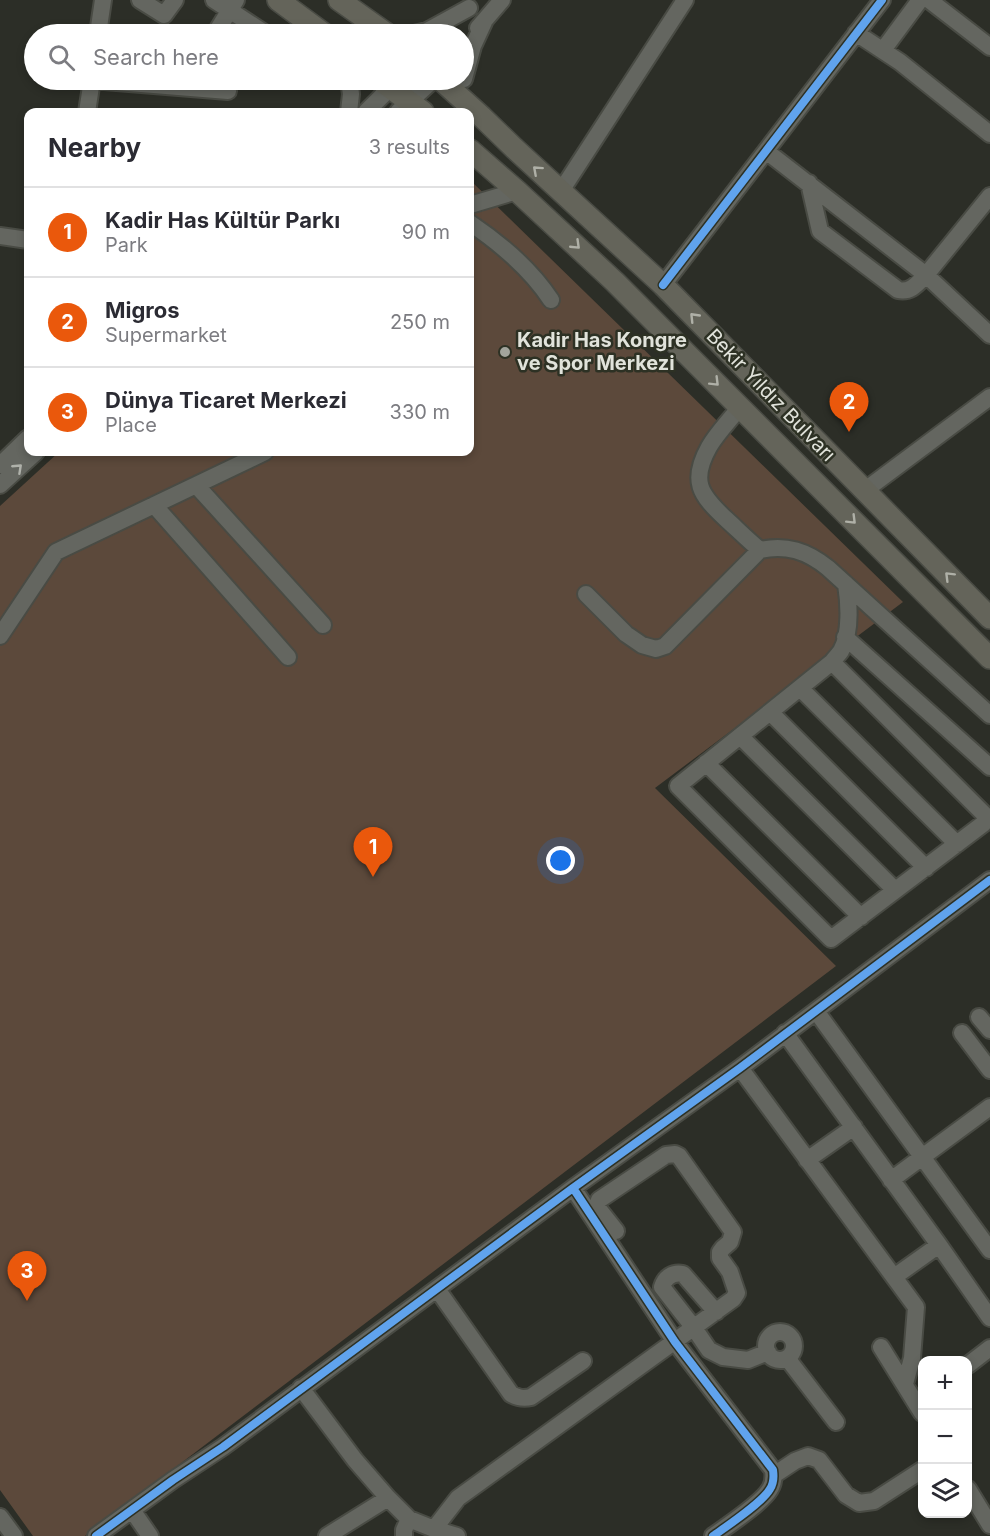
<!DOCTYPE html>
<meta charset="utf-8">
<style>
body{margin:0;font-family:Inter,sans-serif;background:#f2f2f3;color:#2b2b33}
.controls{position:absolute;right:18px;bottom:18px;display:grid;overflow:hidden;border-radius:12px;box-shadow:0 3px 9px #0003}
.controls button{width:54px;height:54px;display:grid;place-items:center;padding:0;border:0;border-bottom:2px solid #e1e1e2;background:#fff;color:#2b2b33;font:30px sans-serif}
.you{position:absolute;left:561px;top:861px;width:21px;height:21px;margin:-15px;border:4px solid #fff;border-radius:50%;background:#1a73e8;box-shadow:0 0 0 9px #1a73e833}
.badge{display:grid;place-items:center;width:39px;height:39px;border-radius:50%;background:#ea580c;color:#fff;font-size:20px;font-weight:700}
.pin{position:absolute;translate:-50% -50px;filter:drop-shadow(0 2px 3px #0008)}
.pin::after{content:'';position:absolute;top:32px;width:21px;height:18px;background:inherit;clip-path:polygon(0 0,100% 0,50% 100%)}
.list{margin:0;padding:0;list-style:none}
h2{display:flex;justify-content:space-between;align-items:center;height:78px;margin:0;padding:0 24px;font-size:26px}
h2 small{font-size:20px;font-weight:400;color:#7c7c81}
.list li{display:grid;grid-template-columns:39px 1fr auto;gap:18px;align-items:center;box-sizing:border-box;height:90px;padding:0 24px;border-top:2px solid #e1e1e2}
.list b{display:block;font-size:22px;white-space:nowrap}
.list p{margin:0;font-size:20px;white-space:nowrap;color:#7c7c81}
.list em{font-size:20px;font-style:normal;color:#7c7c81}
.icon{flex:none;width:33px;height:33px;fill:none;stroke:currentColor;stroke-width:2;stroke-linecap:round;stroke-linejoin:round}
.map{position:relative;flex:none;width:990px;height:1536px;overflow:hidden}
.search{position:absolute;background:#fff;box-shadow:0 3px 9px #0003;left:24px;top:24px;width:450px;height:66px;display:flex;align-items:center;gap:15px;box-sizing:border-box;padding:0 21px;border-radius:33px;color:#7c7c81;font-size:22px}
.panel{position:absolute;background:#fff;box-shadow:0 3px 9px #0003;left:24px;top:108px;width:450px;height:348px;border-radius:12px}
.map>svg:first-child{display:block}
.green{fill:#5c493b}
.lines{fill:none;stroke-linecap:round;stroke-linejoin:round}
.minor-casing{stroke:#494b44;stroke-width:20}
.major-casing{stroke:#494b44;stroke-width:24}
.minor{stroke:#646660;stroke-width:16}
.major{stroke:#64645a;stroke-width:21}
.cycleway-casing{stroke:#2d3124;stroke-width:11}
.cycleway{stroke:#60a3ed;stroke-width:8}
.oneway{stroke:#afb0a7}
.oneway2{stroke:#afb1aa}
.poi-dot{fill:#a2a49c;stroke:#2d3124;stroke-width:2}
.labels{text-anchor:middle;stroke-width:5;stroke-linejoin:round;paint-order:stroke}
.poi-label{font-size:20px;font-weight:bold;fill:#e1e3db;stroke:#2d3124;text-anchor:start}
.street-label{font-size:20px;fill:#e1e3db;stroke:#2d3124}
</style>
<div class="map">
<svg width="990" height="1536" viewBox="0 0 990 1536">
<rect width="100%" height="100%" fill="#2c2e27"/>
<path class="green" d="M470,180L903,602L655,788L836,966L85,1536H33L0,1490V506L59,452H470Z"/>
<g class="lines">
<g class="minor-casing">
<path id="minor" d="M140,0L164,15L175,0
M214,0L266,34
M929,0L990,47
M478,28L502,0
M856,33L900,62L990,134
M98,34L103,0
M215,34L236,0
M414,34L427,31L469,8
M883,50L920,0
M464,79L473,46L485,20
M92,80L228,91
M349,80L351,94L349,112
M87,112L92,80
M366,112L398,80
M398,112L433,80
M766,151L926,275L990,196
M809,183L820,231L898,290C911,293 918,283 926,275L990,335
M561,191L685,0
M470,205L517,191
M470,223C501,244 530,268 551,300
M0,236L28,240
M663,285L882,0
M740,407C730,420 717,433 709,447C690,481 700,495 726,519C737,529 748,540 760,550
M0,465L28,438
M0,485L36,452
M196,485L323,625
M864,491L990,397
M154,505L288,657
M846,584C849,603 851,633 841,651C839,654 835,658 832,662L678,786L831,939L983,824L990,817
M586,594L626,634L642,645L656,649L665,646L760,550C786,544 807,551 828,568L990,715
M0,636L56,552L265,452
M845,637L990,767
M832,662L990,820
M800,688L957,844
M770,712L926,868
M740,736L895,890
M706,763L861,917
M816,1011L990,1250
M979,1017L990,1030
M785,1033L939,1245L990,1318
M962,1033L990,1070
M740,1068L916,1307L912,1358L905,1384
M807,1160L854,1127
M891,1180L990,1107
M573,1188L675,1342L773,1470C774,1477 774,1483 770,1489C762,1503 727,1526 713,1536
M894,1277L939,1245
M437,1289L511,1394C518,1398 523,1399 531,1397L583,1361
M716,1312L683,1274C673,1272 665,1277 662,1287L694,1328L709,1350L723,1357L748,1360L768,1352
M766 1346a14 14 0 1 1 28 0a14 14 0 1 1-28 0Z
M881,1347L922,1413
M787,1358L836,1422
M968,1365L990,1348
M301,1388L355,1460L388,1498L409,1519L434,1529L457,1536
M774,1475L795,1461L808,1456L819,1460L846,1495L859,1503L874,1501L922,1470
M968,1489L990,1525
M132,1510L150,1536
M0,1517L14,1536
M434,1529L458,1498L733,1299L737,1293L730,1272L720,1258V1252L723,1248L730,1242L733,1232L679,1156L675,1154L666,1155L599,1200L597,1207L616,1231
M96,1536L173,1480L223,1447L573,1188L740,1068L990,880
M327,1536L388,1498
M404,1536V1530L409,1519"/>
</g>
<g class="major-casing">
<path id="major" d="M278,0L324,34
M339,0L387,34
M380,80L423,112
M441,80L482,117L514,148L663,285L990,618
M470,150L517,191L615,282L990,658"/>
</g>
<use href="#minor" class="minor"/>
<use href="#major" class="major"/>
<g class="cycleway-casing">
<path id="cycleway" d="M663,285L882,0
M573,1188L675,1342L773,1470C774,1477 774,1483 770,1489C762,1503 727,1526 713,1536
M96,1536L173,1480L223,1447L573,1188L740,1068L990,880"/>
</g>
<use href="#cycleway" class="cycleway"/>
</g>
<defs><path id="oneway-chevron" d="M-2-3.5L2.5 0L-2 3.5" fill="none" stroke-width="1.6" stroke-linecap="round" stroke-linejoin="round" transform="scale(1.5)"/></defs>
<g class="oneway">
<use href="#oneway-chevron" transform="translate(537 170) rotate(-138)"/>
<use href="#oneway-chevron" transform="translate(576 245) rotate(44)"/>
<use href="#oneway-chevron" transform="translate(694 317) rotate(-134)"/>
<use href="#oneway-chevron" transform="translate(715 382) rotate(45)"/>
<use href="#oneway-chevron" transform="translate(852 520) rotate(45)"/>
<use href="#oneway-chevron" transform="translate(949 576) rotate(-135)"/>
</g>
<use class="oneway2" href="#oneway-chevron" transform="translate(18 468) rotate(-43)"/>
<circle class="poi-dot" cx="505" cy="352" r="6"/>
<g class="labels">
<g class="poi-label">
<text x="517" y="347">Kadir Has Kongre<tspan x="517" dy="23">ve Spor Merkezi</tspan></text>
</g>
<g class="street-label">
<text transform="translate(771 395) rotate(46)" y="7">Bekir Yıldız Bulvarı</text>
</g>
</g>
</svg>
<div class="controls">
<button>+</button>
<button>−</button>
<button><svg class="icon" aria-label="layers" viewBox="0 0 24 24"><path d="M12 4l9 5-9 5-9-5zM3 14l9 5 9-5"/></svg></button>
</div>
<div class="you"></div>
<div class="pin badge" style="left:373px;top:877px">1</div>
<div class="pin badge" style="left:849px;top:432px">2</div>
<div class="pin badge" style="left:27px;top:1301px">3</div>
<div class="search"><svg class="icon" aria-label="search" viewBox="0 0 24 24"><circle cx="10" cy="10" r="6"/><path d="M15 15l6 6"/></svg>Search here</div>
<section class="panel">
<h2>Nearby<small>3 results</small></h2>
<ul class="list">
<li><span class="badge">1</span><div><b>Kadir Has Kültür Parkı</b><p>Park</p></div><em>90 m</em></li>
<li><span class="badge">2</span><div><b>Migros</b><p>Supermarket</p></div><em>250 m</em></li>
<li><span class="badge">3</span><div><b>Dünya Ticaret Merkezi</b><p>Place</p></div><em>330 m</em></li>
</ul>
</section>
</div>
